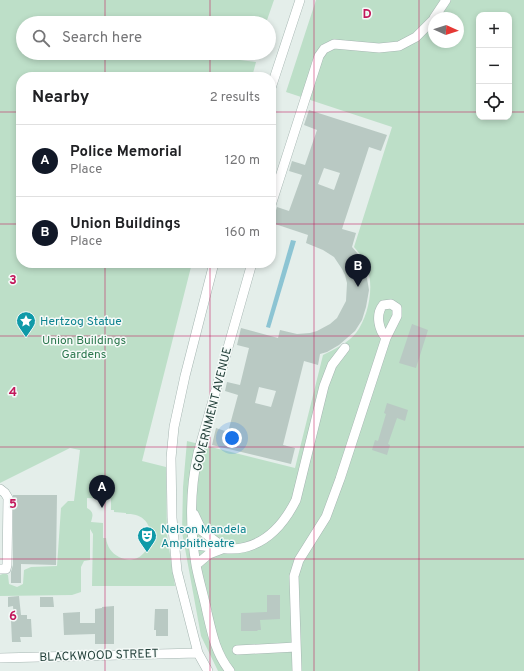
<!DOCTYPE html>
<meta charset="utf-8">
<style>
body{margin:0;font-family:Overpass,sans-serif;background:#f6f6f6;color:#202124}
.controls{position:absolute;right:12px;top:12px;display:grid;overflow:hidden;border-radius:8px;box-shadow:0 2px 6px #0003}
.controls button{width:36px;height:36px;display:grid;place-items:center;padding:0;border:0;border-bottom:1px solid #e0e0e0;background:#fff;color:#202124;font:20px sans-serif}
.compass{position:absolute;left:428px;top:12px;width:36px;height:36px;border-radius:50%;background:#fff;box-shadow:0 2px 6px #0003;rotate:93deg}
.you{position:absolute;left:232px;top:438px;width:14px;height:14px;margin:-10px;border:3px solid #fff;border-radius:50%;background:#1a73e8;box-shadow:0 0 0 6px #1a73e833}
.badge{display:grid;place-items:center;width:26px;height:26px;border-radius:50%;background:#111827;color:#fff;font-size:13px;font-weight:700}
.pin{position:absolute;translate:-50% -33px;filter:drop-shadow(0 1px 2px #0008)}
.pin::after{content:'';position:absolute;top:21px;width:14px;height:12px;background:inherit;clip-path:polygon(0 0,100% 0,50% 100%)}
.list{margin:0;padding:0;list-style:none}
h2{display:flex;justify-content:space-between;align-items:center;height:52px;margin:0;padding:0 16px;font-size:17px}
h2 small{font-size:13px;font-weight:400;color:#757577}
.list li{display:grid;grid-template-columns:26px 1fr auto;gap:12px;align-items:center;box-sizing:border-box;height:72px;padding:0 16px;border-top:1px solid #e0e0e0}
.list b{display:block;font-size:15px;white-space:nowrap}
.list p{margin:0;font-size:13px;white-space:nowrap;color:#757577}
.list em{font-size:13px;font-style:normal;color:#757577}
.icon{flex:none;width:22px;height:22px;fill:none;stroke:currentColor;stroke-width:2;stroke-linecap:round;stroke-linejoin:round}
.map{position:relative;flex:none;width:524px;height:671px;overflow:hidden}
.search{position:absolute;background:#fff;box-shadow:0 2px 6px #0003;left:16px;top:16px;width:260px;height:44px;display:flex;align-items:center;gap:10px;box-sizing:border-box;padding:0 14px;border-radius:22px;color:#757577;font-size:15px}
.panel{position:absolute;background:#fff;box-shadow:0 2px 6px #0003;left:16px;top:72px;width:260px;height:196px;border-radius:16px}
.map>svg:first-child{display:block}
.green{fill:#bddfc8;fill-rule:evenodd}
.water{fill:#8cc4d3}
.building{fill:#b9c9c3;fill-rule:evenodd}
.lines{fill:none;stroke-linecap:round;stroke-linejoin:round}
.street-casing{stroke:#a6b6b2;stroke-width:10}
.street{stroke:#fff;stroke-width:9}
.grid{fill:none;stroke:#c2185b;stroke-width:1;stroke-opacity:0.55}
.labels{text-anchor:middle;stroke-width:3;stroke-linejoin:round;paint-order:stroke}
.culture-label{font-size:12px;fill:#0d838f;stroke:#f5faf8;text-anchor:start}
.park-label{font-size:12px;fill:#2c784e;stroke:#f5faf8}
.street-label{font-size:12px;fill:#23403a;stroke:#f5faf8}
.grid-label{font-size:13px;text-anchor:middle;font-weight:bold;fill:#c2185b;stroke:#f5faf8;stroke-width:3;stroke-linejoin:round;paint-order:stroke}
</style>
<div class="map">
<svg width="524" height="671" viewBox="0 0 524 671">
<rect width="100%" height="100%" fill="#e4eeea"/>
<path class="green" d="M0,0H274L266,23H23V53H185L256,62L252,77H21V263H192L142,461L166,467L167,535L175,586H92L93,534L90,529V560L84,561L81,567V592L72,595L0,596V575L5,573L8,575L9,584L17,587L23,584L24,570L31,567L57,566L61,508L68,501H74L80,450L70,448L0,483ZM87,498L111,499V510H114V512L126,513V514C166,512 152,573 119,557C111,553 107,546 106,538H103V523L91,522C93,515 94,512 87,508Z
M316,0H524V671H218L201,636L182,532L183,487L187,441L295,468L323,355C335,349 348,343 356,333C369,316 375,284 366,265C364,258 358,252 354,247L392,127L286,92ZM479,15H509V117H479ZM434,18H458V42H434Z
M194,53H256L254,60Z"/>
<path class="water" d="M291,240L296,241L270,328L266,327Z"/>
<path class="building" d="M309,110L387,135L381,151L369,147L342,229L356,233L352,247L358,254L365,267L369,290L366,307L362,320L355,331L339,345L327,352L320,354L318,365L304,361L283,445L295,448L291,464L212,445L216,428L228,432L238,395L225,391L227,382L240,385L249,348L237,345L241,328L278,338L280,330L297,334L310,333L317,331L330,324L337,318L346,301L347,283L345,275L342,269L334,257L323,250L306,243L308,235L272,223L277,207L289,211L302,175L289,171L292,161L305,165L317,130L304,125ZM324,168L340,173L334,190L318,184ZM259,387L276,391L271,407L255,403Z
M412,324L428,330L416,368L399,363Z
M387,403L408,410L405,421L397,418L388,444L390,445L387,455L372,450L375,440L378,441L386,414L384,413Z
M13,495H57L56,565L21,564V583H11V572L13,565Z
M267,595H280V619L260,620L261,630H257L258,631H241V613L267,612Z
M19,596L21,615H27V619H31L32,637H20L21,642H12L11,620L14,619L13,606L8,607V597Z
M40,597H53L54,607H40Z
M114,606V644H95V634L64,635L63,613L80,612V623H95V609L102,608V607Z
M155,609H168V636H156V630H154Z"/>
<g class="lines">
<g class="street-casing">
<path id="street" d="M434,18L446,0
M271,88L300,0
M271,205L319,56L324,49L334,44L379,48L399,46L416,37L434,19
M0,489L5,493L8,498L7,565L6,569H0
M194,514L202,531L223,547
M194,545C206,546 219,549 232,549C263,548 283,526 296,500L324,386L332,365L345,348
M196,565L209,554L222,549
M237,650L296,647
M0,658L198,653
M208,671L198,653L177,571L172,518L171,458L174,427L185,376L214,263
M230,671C216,654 212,634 207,612C204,597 199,581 196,565C190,529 190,489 198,453L252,263
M297,671L294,576L299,560L326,517L340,479L386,338L397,316V308L391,304L383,305C375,315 379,330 386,338"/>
</g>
<use href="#street" class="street"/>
</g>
<path class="grid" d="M105,0V23M210,0V23M314,0V671M419,0V671M105,53V77M210,53V77M0,112H21M271,112H479M509,112H524M0,224H21M271,224H524M105,263V671M210,263V671M0,336H524M0,447H524M0,559H524"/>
<defs>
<g id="sight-pin" transform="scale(1)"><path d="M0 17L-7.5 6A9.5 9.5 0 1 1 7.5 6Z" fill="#0f9aa8" stroke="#f5faf8"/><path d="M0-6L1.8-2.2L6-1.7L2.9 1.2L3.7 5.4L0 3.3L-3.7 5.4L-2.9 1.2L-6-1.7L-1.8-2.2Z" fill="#fff"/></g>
<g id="theatre-pin" transform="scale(1)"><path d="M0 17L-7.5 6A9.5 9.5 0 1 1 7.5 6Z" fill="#0f9aa8" stroke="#f5faf8"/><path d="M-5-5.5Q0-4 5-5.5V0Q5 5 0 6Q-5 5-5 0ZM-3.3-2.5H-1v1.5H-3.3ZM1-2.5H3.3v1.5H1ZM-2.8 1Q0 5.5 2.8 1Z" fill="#fff"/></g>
</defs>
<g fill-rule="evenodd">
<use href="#sight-pin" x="26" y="321"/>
<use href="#theatre-pin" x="147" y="536"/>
</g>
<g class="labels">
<g class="culture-label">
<text x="40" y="325">Hertzog Statue</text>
<text x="161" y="533">Nelson Mandela<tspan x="161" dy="14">Amphitheatre</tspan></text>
</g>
<g class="park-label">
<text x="84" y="344">Union Buildings<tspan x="84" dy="14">Gardens</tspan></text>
</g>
<g class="street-label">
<text transform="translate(212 409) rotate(-76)" y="4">GOVERNMENT AVENUE</text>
<text transform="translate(99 655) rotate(-2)" y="4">BLACKWOOD STREET</text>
</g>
</g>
<g class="grid-label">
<text x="367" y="18">D</text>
<text x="13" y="284">3</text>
<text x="13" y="396">4</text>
<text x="13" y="508">5</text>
<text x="13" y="620">6</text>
</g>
</svg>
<div class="controls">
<button>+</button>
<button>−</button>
<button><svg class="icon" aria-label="locate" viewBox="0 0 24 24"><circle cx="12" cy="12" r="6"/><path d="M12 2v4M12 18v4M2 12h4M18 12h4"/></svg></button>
</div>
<svg class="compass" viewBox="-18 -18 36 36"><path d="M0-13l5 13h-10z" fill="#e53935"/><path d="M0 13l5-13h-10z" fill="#757577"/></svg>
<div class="you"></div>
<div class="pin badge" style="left:102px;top:508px">A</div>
<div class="pin badge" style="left:358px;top:287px">B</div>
<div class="search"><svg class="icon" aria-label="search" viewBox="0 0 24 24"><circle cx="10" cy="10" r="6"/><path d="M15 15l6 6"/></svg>Search here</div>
<section class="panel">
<h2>Nearby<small>2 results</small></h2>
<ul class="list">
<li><span class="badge">A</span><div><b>Police Memorial</b><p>Place</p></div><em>120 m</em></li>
<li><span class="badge">B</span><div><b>Union Buildings</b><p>Place</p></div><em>160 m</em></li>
</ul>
</section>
</div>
